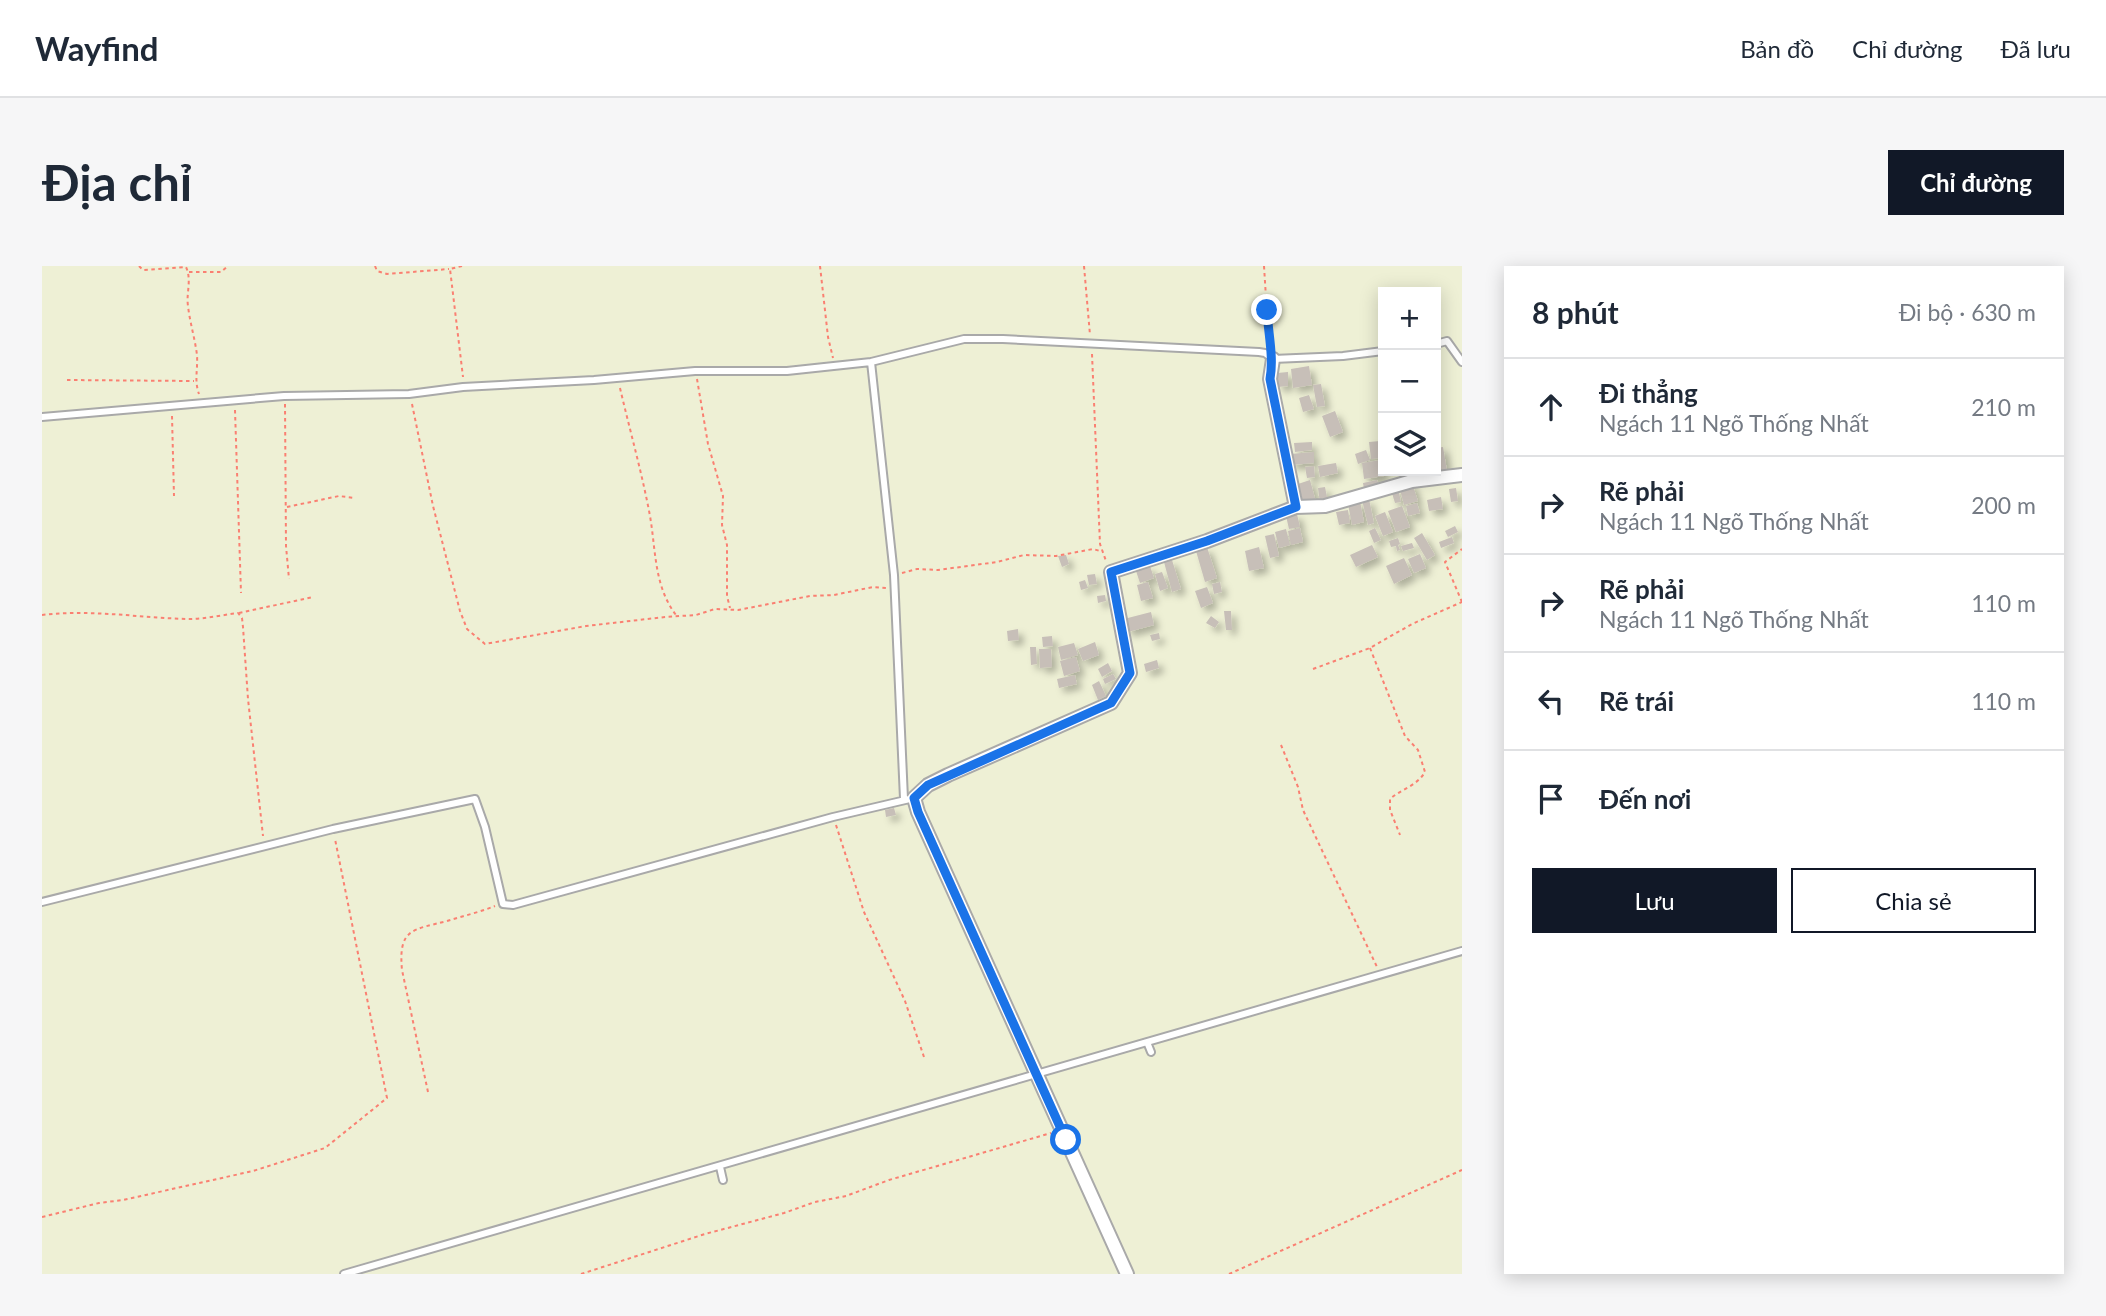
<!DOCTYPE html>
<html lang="vi">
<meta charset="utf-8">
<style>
body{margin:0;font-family:Lato,sans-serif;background:#f6f6f7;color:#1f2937}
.controls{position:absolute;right:21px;top:21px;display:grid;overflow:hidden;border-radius:0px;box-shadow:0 4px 18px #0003}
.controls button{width:63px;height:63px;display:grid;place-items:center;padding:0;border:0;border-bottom:2px solid #e0e1e3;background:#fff;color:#1f2937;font:35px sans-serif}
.stop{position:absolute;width:21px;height:21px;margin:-16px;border:5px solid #1a73e8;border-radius:50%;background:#fff}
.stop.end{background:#1a73e8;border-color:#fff;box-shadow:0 2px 7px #0008}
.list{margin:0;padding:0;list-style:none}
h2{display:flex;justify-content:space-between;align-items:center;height:91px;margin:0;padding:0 28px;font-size:30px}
h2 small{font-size:23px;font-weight:400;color:#747a83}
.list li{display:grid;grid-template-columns:46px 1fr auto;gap:21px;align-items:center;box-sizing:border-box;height:98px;padding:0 28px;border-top:2px solid #e0e1e3}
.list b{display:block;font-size:26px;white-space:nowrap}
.list p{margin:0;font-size:23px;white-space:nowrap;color:#747a83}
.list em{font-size:23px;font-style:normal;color:#747a83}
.actions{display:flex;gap:14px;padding:21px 28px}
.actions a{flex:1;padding:16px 0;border:2px solid #111827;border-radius:0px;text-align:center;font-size:24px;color:#111827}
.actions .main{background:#111827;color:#fff}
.icon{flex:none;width:38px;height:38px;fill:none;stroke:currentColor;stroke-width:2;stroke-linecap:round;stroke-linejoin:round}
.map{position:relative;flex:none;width:1420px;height:1008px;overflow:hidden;border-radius:0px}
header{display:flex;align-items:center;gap:42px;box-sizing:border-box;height:98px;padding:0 35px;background:#fff;border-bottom:2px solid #e0e1e3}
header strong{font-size:33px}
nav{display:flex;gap:38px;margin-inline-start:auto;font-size:24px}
.intro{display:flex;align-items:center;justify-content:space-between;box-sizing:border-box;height:168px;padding:0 42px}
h1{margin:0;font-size:49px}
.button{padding:18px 32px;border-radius:0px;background:#111827;color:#fff;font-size:24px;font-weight:700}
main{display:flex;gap:42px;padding:0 42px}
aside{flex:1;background:#fff;border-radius:0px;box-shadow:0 4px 18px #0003}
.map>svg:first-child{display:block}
.farmland{fill:#eef0d5;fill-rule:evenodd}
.building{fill:#c7bfb8;filter:url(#shadow)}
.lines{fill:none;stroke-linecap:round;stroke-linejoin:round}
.service-casing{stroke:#a9a9a9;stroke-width:10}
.minor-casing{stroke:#a9a9a9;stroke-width:16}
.path{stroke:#fa8072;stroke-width:2;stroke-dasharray:3.5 3.5;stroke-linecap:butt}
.service{stroke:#fff;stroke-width:6}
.minor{stroke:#fff;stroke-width:12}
.route{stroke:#1a73e8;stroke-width:9}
</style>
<header>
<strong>Wayfind</strong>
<nav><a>Bản đồ</a><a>Chỉ đường</a><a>Đã lưu</a></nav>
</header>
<div class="intro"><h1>Địa chỉ</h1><a class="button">Chỉ đường</a></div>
<main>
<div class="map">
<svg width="1420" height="1008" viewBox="0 0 1420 1008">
<defs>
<filter id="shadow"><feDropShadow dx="5" dy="5" stdDeviation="3.5" flood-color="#0004"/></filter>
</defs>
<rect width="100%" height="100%" fill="#f2efe9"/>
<path class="farmland" d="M0,0H1420V1008H0ZM1341,26H1394V205H1341Z"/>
<path class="building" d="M1267,100L1270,119L1251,122L1249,103Z
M1246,106V120L1236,121L1235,107Z
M1279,118L1283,140L1275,141L1271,119Z
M1267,129L1272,143L1261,146L1257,132Z
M1293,145L1301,166L1288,171L1280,150Z
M1338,175L1340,192L1329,193L1327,176Z
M1270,176V184L1253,186L1252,177Z
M1401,181L1405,205L1395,207L1394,182Z
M1324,184L1328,194L1316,198L1313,188Z
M1272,186V197L1249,199L1248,188Z
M1339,194L1342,210L1322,213L1320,197Z
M1294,197L1296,207L1278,211L1276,200Z
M1272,200L1273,211L1265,212L1263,201Z
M1356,205H1364L1367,214L1359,216Z
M1268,214L1274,236L1262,239L1256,218Z
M1335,214L1337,219L1322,223L1321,217Z
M1370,217L1376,235L1362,239L1357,220Z
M1283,221L1286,236L1278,238L1276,222Z
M1356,222L1359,236L1353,237L1349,224Z
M1414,222L1416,235L1409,236L1407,223Z
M1399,231L1401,243L1387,245L1385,234Z
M1327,233L1332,257L1326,259L1320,234Z
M1318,235L1322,256L1310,259L1306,238Z
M1375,237L1378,247L1366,250L1364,240Z
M1360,240L1368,261L1354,266L1346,245Z
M1306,244L1308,257L1297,259L1294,246Z
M1343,246L1351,266L1341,270L1333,250Z
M1255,248L1258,261L1247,263L1244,250Z
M1413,260L1416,266L1406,271L1403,265Z
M1258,262L1261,276L1249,279L1246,265Z
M1333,262L1339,274L1332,277L1327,265Z
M1244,263L1248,279L1237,282L1233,266Z
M1380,267L1393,289L1385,294L1372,272Z
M1232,268L1237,290L1228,292L1223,270Z
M1410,271L1412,277L1399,282L1397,276Z
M1356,272L1358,278L1356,279L1358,284L1355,285L1354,280L1349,281L1347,275Z
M1370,277L1372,282L1361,285L1359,280Z
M1330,279L1336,291L1314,301L1308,289Z
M1165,281L1175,312L1163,316L1154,285Z
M1217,281L1222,302L1207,305L1203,285Z
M1378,288L1384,302L1372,307L1366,293Z
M1024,289L1027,298L1020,301L1016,290Z
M1362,292L1370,309L1352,318L1344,300Z
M1130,294L1139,323L1130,326L1122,296Z
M1108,300L1112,312L1098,317L1094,305Z
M1120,306L1126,322L1118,325L1113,308Z
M1053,308L1055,318L1047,319L1045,309Z
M1043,314L1046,322L1039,324L1037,316Z
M1106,316L1111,332L1099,335L1095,319Z
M1178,316L1180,326L1172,328L1170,318Z
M1165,321L1171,337L1159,342L1153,325Z
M1063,329L1064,335L1056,337L1055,330Z
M1182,345H1189L1190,364H1184Z
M1109,346L1112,359L1086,366L1082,353Z
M1169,350L1177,356L1173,362L1164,357Z
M976,363L977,374L966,375L965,365Z
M1117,367L1118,373L1110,375L1108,369Z
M1010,370L1011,380L1001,381L1000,371Z
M1053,376L1057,389L1041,395L1036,383Z
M1032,377L1036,389L1019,394L1016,381Z
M988,381H994L995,398L989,399Z
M997,383H1009L1010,401L998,402Z
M1034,391L1038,405L1022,410L1018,395Z
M1115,394L1117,402L1104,406L1102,398Z
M1066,397L1070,405L1060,411L1056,403Z
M1071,408L1074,413L1063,418L1061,413Z
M1033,409L1035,418L1017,422L1015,413Z
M1057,415L1064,430L1056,434L1050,419Z
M852,542L854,549L844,551L843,544Z"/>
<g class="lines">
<g class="service-casing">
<path id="service" d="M1394,78L1405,75L1420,96
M829,96L852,309L862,533
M0,151L242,130L367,128L421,121L552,114L653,105H745L829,96L922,73H961L1217,86L1223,87L1231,93L1301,90L1341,85
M0,636L291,563L433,533L443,561L461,638L471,639L791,551L872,532
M1105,776L1109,786
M678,901L681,914
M302,1008L1420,685"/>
</g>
<g class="minor-casing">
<path id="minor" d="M1231,93L1228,113L1254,241
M1085,1008L876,546L872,532L886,519L906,509L1069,437L1088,407L1069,306L1165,275L1254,241L1283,240L1370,215L1420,209"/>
</g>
<path class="path" d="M97,0L101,4L144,1C150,14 144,27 146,40C148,57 153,73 155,89C156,104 152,114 157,128
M333,0L335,5L345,8L407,3
M420,0L408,3L421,111
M778,0L786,71L791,92
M1042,0L1048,69
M1222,0L1227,79
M147,6H179L186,0
M1050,88L1058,278L1064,295
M655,113L666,178L681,230L680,259L685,279V330L688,342
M25,114L152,115
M578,122C588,165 600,207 608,250C614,285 612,320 634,349
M243,138L244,280L247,313
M370,138L391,240L418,345L425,363L443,378L544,360L623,351L654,349L673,343L696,344L768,330L792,329L831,321L844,322
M193,144L199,327
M130,150L132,230
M245,241L297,230L312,232
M860,307L875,303L896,304L955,296L982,289L1014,290L1051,283L1058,285
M1420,336L1403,296L1420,283
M197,347L271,331
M0,349C49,343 98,352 147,353C163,353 180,349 196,347L200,352L201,361L206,433L221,570
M1328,382L1363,470L1376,484L1383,506C1375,520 1359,523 1348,533V544L1358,569
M1271,403L1328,382L1370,358L1420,336
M1239,479L1256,521L1261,544L1335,701
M794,559L822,646L863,735L883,794
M386,826L360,704C356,662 371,664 405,655C421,650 438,646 453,640
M0,951L57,937L81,934L211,905L283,882L345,832L293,573
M539,1008L663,968L742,947L773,936L804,930L847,914L1009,867
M1187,1008L1420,904"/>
<use href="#service" class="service"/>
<use href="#minor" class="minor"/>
</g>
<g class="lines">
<path class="route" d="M1024,874L876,546L872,532L886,519L1069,437L1088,407L1069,306L1165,275L1254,241L1228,113C1232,90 1226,67 1225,44"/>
</g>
</svg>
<div class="controls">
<button>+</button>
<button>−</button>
<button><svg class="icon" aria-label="layers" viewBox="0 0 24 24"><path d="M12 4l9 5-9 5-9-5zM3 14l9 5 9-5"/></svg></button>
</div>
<div class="stop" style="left:1024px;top:874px"></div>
<div class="stop end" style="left:1225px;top:44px"></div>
</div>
<aside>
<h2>8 phút<small>Đi bộ · 630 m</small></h2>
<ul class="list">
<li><svg class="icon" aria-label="ahead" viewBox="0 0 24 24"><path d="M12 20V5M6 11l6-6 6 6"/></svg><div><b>Đi thẳng</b><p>Ngách 11 Ngõ Thống Nhất</p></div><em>210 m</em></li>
<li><svg class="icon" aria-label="right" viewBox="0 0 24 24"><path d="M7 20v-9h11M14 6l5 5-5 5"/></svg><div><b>Rẽ phải</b><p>Ngách 11 Ngõ Thống Nhất</p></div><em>200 m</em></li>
<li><svg class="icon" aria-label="right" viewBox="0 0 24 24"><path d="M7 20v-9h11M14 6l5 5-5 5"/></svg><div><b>Rẽ phải</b><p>Ngách 11 Ngõ Thống Nhất</p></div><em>110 m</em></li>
<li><svg class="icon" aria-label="left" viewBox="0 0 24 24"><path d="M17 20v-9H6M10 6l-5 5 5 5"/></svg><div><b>Rẽ trái</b></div><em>110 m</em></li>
<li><svg class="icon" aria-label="arrive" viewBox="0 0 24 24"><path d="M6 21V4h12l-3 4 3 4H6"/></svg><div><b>Đến nơi</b></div></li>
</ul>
<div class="actions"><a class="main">Lưu</a><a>Chia sẻ</a></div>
</aside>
</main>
